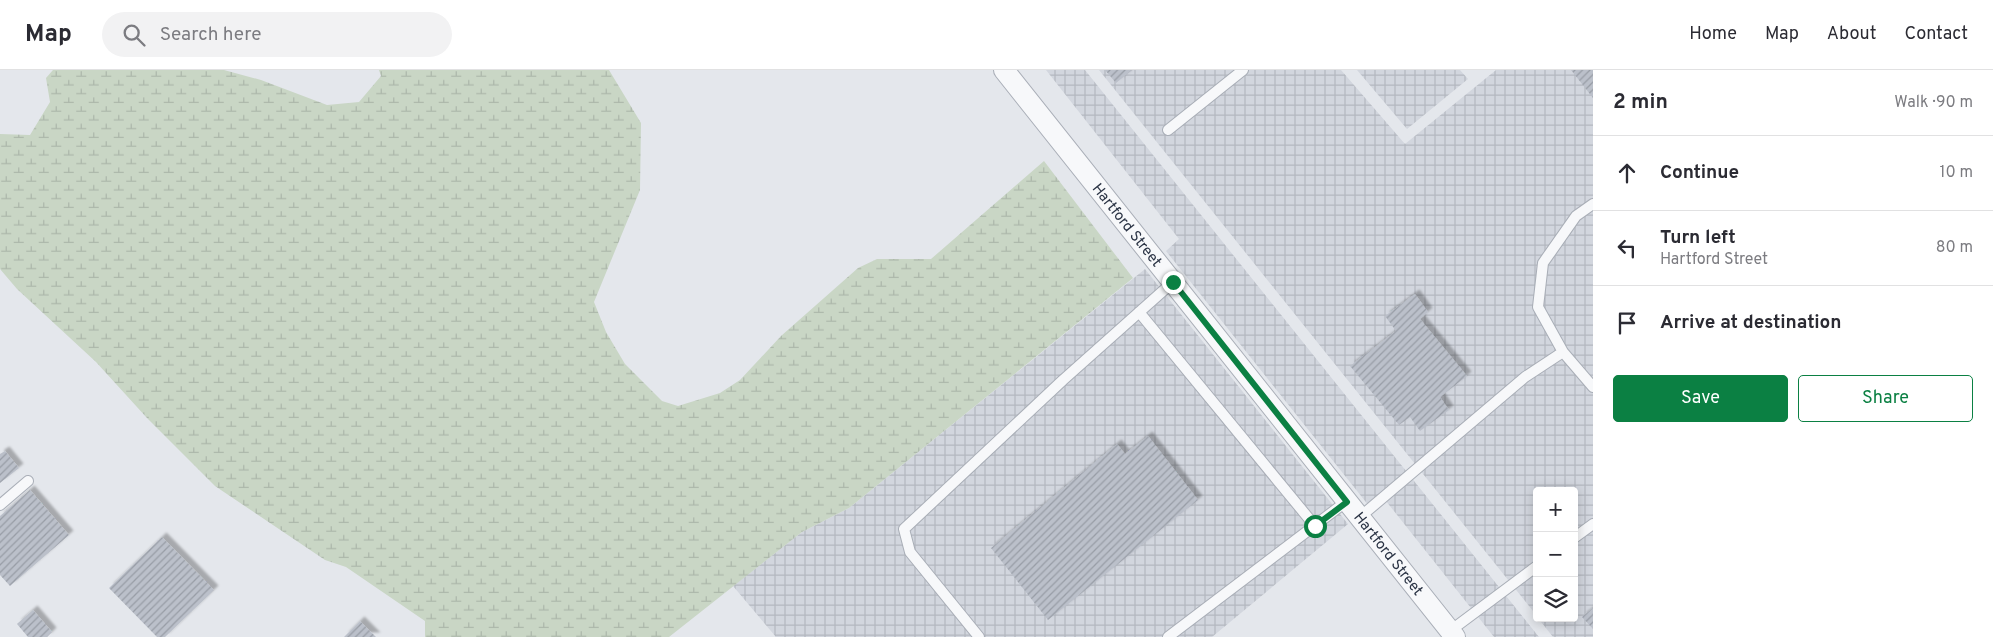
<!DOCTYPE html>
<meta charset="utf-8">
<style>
body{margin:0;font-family:Overpass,sans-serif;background:#f2f2f3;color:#2b2b33}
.controls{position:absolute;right:15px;bottom:15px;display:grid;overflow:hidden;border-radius:5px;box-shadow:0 2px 12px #0003}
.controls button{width:45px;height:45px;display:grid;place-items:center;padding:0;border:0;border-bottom:1px solid #e1e1e2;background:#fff;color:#2b2b33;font:25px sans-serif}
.stop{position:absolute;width:15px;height:15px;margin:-11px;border:4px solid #0b8043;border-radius:50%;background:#fff}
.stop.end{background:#0b8043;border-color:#fff;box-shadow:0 1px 5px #0008}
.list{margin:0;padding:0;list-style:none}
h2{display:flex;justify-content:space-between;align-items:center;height:65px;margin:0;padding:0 20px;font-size:21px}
h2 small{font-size:16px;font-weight:400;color:#7c7c81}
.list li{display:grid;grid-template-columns:32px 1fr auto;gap:15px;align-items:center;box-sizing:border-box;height:75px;padding:0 20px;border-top:1px solid #e1e1e2}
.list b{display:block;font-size:19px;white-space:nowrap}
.list p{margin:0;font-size:16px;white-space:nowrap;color:#7c7c81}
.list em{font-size:16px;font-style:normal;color:#7c7c81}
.actions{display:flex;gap:10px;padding:15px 20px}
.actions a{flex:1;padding:11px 0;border:1px solid #0b8043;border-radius:5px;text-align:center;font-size:18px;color:#0b8043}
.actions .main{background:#0b8043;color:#fff}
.icon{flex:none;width:28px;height:28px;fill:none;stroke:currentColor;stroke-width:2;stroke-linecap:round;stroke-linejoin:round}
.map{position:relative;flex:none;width:1593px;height:567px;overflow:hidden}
header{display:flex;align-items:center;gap:30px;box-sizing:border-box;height:70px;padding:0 25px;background:#fff;border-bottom:1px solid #e1e1e2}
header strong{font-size:24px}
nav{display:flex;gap:28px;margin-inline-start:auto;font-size:18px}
.search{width:350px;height:45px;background:#f2f2f3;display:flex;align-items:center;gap:12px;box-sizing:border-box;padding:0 18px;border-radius:28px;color:#7c7c81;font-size:19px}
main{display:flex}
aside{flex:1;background:#fff}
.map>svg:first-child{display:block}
.industrial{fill:url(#industrial-grid)}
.wetland{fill:url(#wetland-marsh)}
.building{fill:url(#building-hatch);filter:url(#shadow)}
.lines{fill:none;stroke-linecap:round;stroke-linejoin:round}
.service-casing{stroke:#a9aeb7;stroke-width:12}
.minor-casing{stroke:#a9aeb7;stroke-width:22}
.service{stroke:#f7f8fa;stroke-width:10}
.minor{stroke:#f7f8fa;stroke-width:20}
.route{stroke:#0b8043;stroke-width:6}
.labels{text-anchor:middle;stroke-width:4;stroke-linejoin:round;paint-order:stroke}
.street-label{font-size:15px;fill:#2b3445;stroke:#f4f6f9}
</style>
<header>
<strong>Map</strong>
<div class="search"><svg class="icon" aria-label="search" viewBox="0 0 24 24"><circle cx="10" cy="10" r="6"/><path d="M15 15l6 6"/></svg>Search here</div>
<nav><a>Home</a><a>Map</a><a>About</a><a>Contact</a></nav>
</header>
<main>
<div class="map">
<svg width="1593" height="567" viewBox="0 0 1593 567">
<defs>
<pattern id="industrial-grid" width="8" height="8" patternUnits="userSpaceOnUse" patternTransform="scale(1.25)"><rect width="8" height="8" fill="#d2d6de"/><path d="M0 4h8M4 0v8" fill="none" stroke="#b4b8c0"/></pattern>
<pattern id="wetland-marsh" width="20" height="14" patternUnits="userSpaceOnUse" patternTransform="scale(1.25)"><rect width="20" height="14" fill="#c9d6c5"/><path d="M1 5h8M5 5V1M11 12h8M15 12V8" fill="none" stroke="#adb8ab"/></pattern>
<pattern id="building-hatch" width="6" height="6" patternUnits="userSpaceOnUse" patternTransform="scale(1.25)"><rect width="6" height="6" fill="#bbc0ca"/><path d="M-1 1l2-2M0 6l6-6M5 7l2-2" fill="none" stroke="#989da6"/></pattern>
<filter id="shadow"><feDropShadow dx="4.5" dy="-4.5" stdDeviation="1" flood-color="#0004"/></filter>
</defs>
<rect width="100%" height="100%" fill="#e4e7ec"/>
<path class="industrial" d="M1046,0H1085L1539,567H1494L1382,426L1369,436L1166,181L1179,169Z
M1099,0H1341L1405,74L1496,0H1593V567H1553L1538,548H1574V421H1537V546Z
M1357,0H1460L1468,9L1407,59Z
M1145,199L1348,454L1212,567H776L733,516L802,462L849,438Z"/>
<path class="wetland" d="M53,0H224L261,10L327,35L359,32L381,6L379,0H609L641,53L640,120L594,232L606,262L625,294L662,331L678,336L720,323L740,310L781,266L858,198L877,189H931L1044,91L1133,208L849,438L802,462L669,567H425V551L346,497L325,490L215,416L147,348L96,292L17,219L0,199V64L30,65L50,32L46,8Z"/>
<path class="building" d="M1105,0H1132L1116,13Z
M1571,0H1593V28Z
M1415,224L1428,242L1420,249L1467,306L1440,327L1449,340L1420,361L1410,347L1399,355L1350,296L1396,261L1385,246Z
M1148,366L1198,430L1048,550L991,478L1117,374L1125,384Z
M5,381L19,398L0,413V384Z
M30,420L69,465L10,516L0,505V446Z
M162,467L214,520L165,567H157L109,518Z
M1593,538V559L1582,547Z
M33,540L52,562L47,567H28L17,554Z
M360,551L376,567H344Z"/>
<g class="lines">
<g class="service-casing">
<path id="service" d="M1168,60L1243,0
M1593,134L1576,146L1543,193L1538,237L1563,282L1593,317
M1139,242L1315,456
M0,435L28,411
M1360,447L1525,307L1563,282
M1574,468L1593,454
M1450,561L1537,496
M979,567L910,482L904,459L1063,310L1173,212
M1168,567L1347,431"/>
</g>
<g class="minor-casing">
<g id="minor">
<path id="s1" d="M1004,0L1455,567"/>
</g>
</g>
<use href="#service" class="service"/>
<use href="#minor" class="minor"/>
</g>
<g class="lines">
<path class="route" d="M1173,212L1347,432L1315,456"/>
</g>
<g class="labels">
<g class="street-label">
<text dy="5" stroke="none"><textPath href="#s1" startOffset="198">Hartford Street</textPath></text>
<text dy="5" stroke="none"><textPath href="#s1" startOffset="618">Hartford Street</textPath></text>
</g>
</g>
</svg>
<div class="controls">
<button>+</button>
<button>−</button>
<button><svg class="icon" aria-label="layers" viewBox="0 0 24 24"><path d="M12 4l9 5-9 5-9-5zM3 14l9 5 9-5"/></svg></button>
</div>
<div class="stop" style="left:1315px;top:456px"></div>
<div class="stop end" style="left:1173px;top:212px"></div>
</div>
<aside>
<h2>2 min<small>Walk · 90 m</small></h2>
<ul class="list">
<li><svg class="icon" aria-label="ahead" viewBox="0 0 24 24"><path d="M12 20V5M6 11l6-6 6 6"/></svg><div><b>Continue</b></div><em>10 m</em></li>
<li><svg class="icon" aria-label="left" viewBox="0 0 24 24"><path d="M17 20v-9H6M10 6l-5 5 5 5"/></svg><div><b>Turn left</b><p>Hartford Street</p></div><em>80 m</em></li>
<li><svg class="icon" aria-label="arrive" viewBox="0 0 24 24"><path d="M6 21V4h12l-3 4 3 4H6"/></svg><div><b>Arrive at destination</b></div></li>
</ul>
<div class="actions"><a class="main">Save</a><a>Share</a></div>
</aside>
</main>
